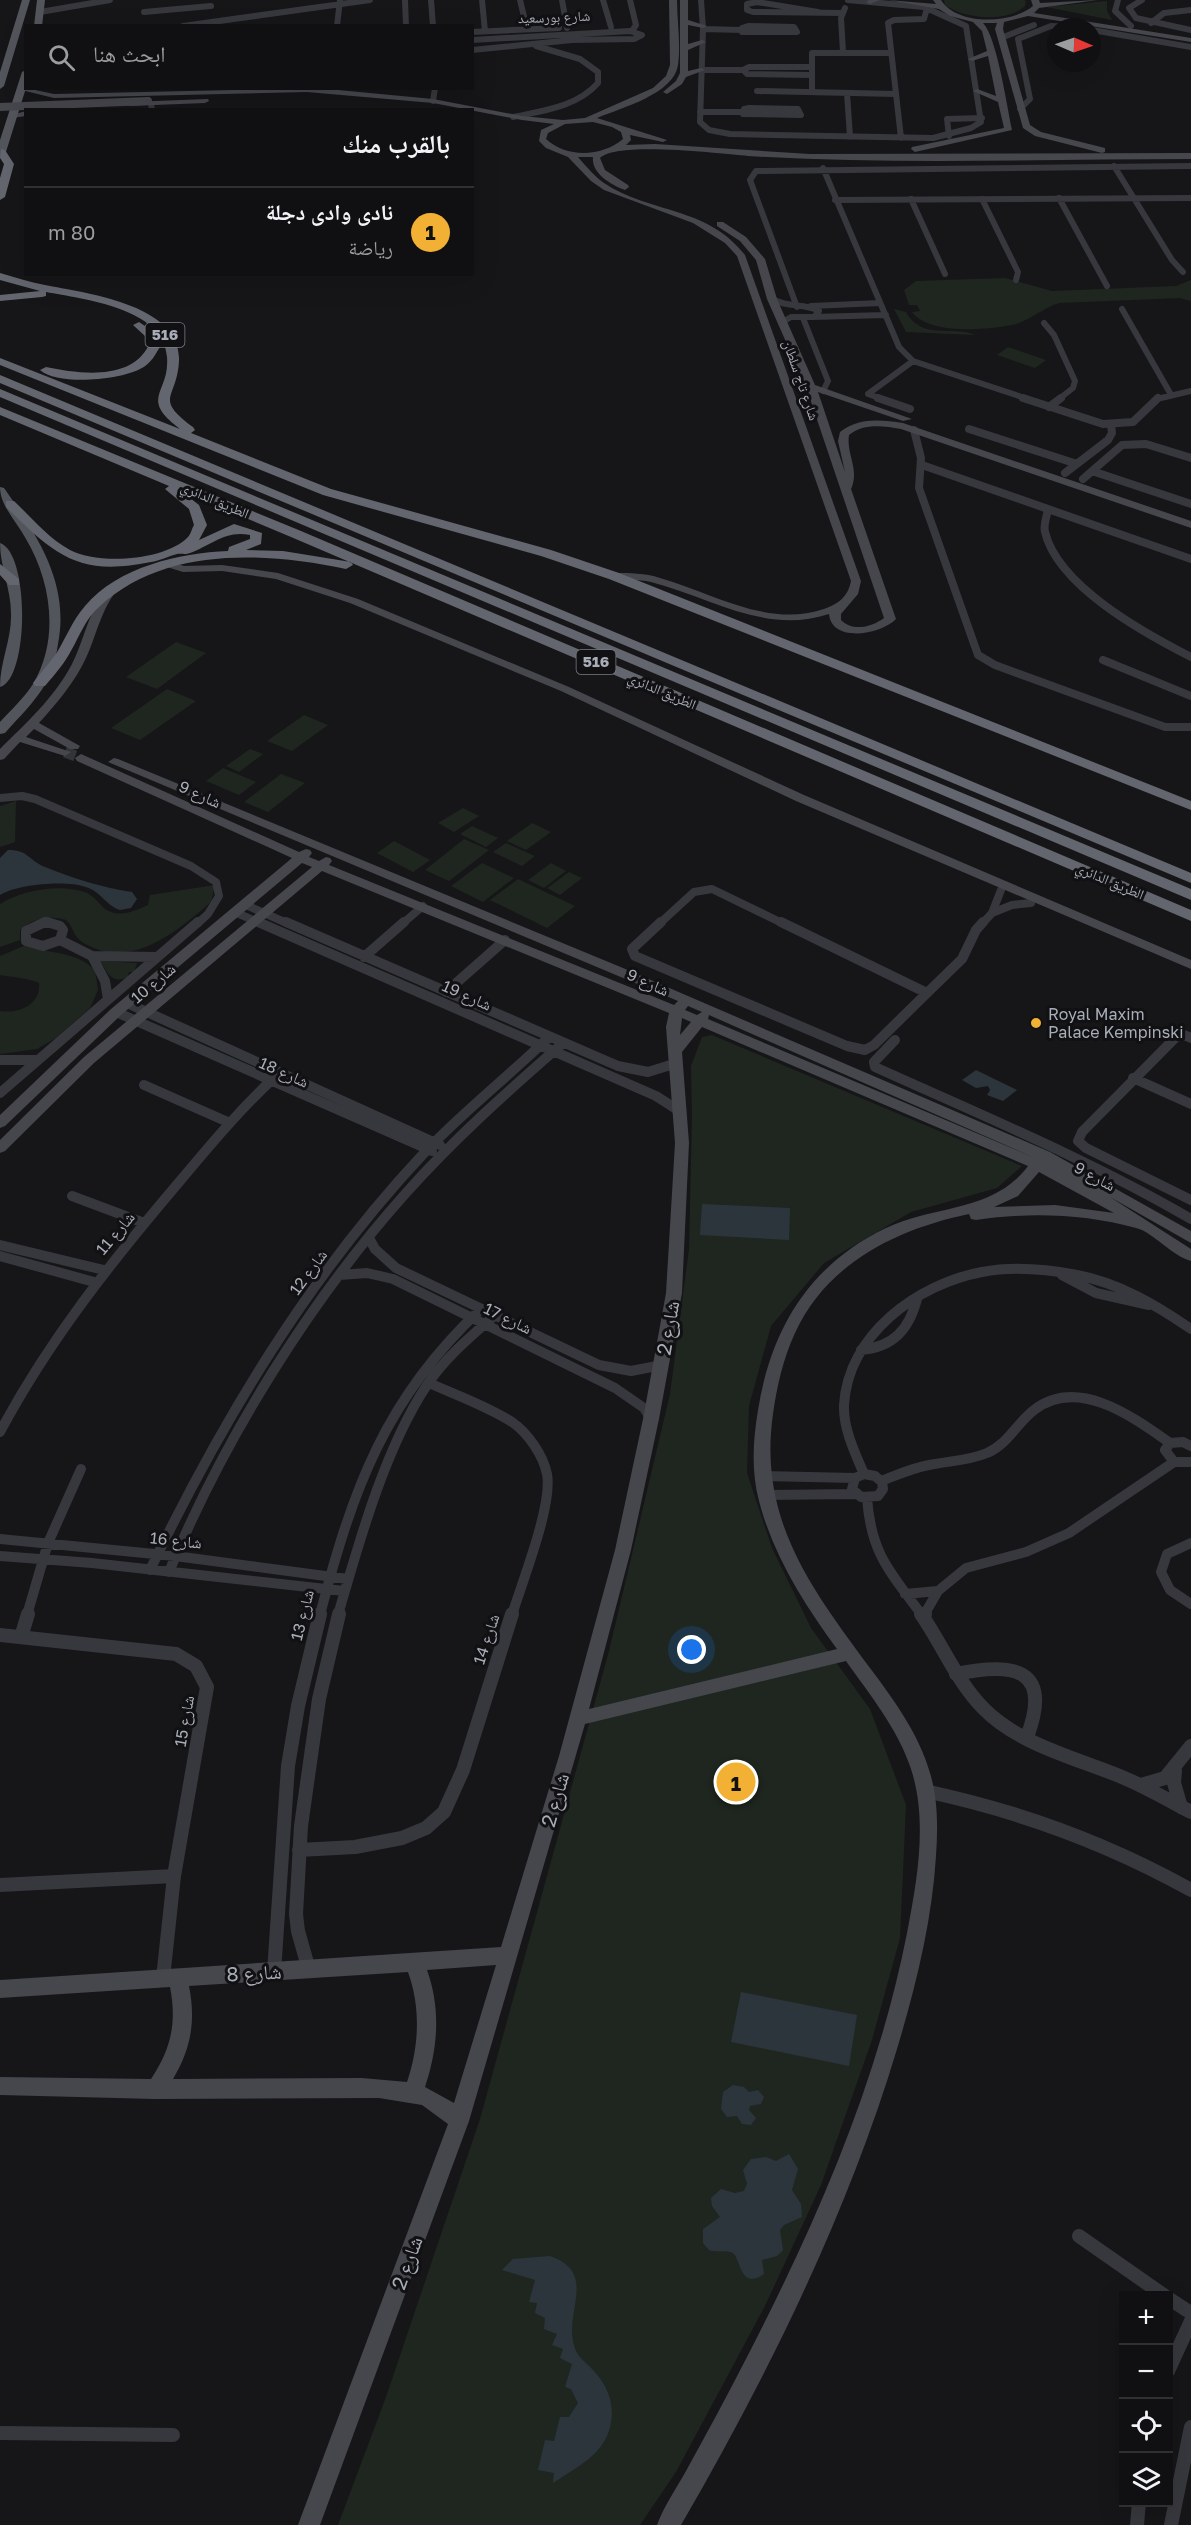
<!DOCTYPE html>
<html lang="ar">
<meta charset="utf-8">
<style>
body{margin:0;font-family:"Golos Text","Noto Naskh Arabic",sans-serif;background:#1e1e20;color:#f1f3f6;direction:rtl}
.controls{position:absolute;right:18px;bottom:18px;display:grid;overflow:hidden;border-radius:0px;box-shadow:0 6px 24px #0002}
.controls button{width:54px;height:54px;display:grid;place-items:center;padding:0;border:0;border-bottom:2px solid #303032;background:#101012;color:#f1f3f6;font:30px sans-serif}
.compass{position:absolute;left:1047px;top:18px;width:54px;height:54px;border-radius:50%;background:#101012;box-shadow:0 6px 24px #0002;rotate:92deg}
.you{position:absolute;left:692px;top:1650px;width:21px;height:21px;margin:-15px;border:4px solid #fff;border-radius:50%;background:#1a73e8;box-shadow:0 0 0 9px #1a73e833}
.badge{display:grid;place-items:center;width:39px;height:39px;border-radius:50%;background:#f2b134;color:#111;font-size:20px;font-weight:700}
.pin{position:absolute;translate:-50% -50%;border:3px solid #fff;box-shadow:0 2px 6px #0006}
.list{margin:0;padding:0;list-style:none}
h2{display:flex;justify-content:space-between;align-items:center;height:78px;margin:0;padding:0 24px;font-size:26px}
h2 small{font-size:20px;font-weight:400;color:#9c9d9f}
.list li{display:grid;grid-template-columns:39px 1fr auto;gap:18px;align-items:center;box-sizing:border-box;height:90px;padding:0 24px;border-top:2px solid #303032}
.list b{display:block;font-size:22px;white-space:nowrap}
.list p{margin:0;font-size:20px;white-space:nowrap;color:#9c9d9f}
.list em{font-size:20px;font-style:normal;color:#9c9d9f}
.icon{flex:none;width:33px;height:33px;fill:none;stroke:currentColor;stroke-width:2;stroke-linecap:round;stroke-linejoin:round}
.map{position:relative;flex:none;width:1191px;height:2525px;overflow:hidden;direction:ltr}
.search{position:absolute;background:#101012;box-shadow:0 6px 24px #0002;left:24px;top:24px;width:450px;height:66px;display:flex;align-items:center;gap:15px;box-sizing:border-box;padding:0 21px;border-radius:0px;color:#9c9d9f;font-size:22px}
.panel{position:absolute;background:#101012;box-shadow:0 6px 24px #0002;left:24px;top:108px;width:450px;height:168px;border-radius:0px;direction:rtl}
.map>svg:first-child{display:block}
.green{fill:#1e261f}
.water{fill:#2c353c}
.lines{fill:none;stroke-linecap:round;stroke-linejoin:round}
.secondary-tunnel{stroke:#333438;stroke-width:11;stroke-dasharray:11 6;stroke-linecap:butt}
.street-far3{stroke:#37383d;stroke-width:6}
.street-far2{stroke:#37383d;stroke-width:8}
.street-far1{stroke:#37383d;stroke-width:10}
.street{stroke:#37383d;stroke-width:14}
.secondary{fill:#45474d;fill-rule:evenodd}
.primary{fill:#53555c;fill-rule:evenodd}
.highway{fill:#63666e;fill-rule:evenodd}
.secondary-bridge{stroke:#45474d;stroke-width:8}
.poi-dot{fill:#f2b134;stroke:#111113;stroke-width:2}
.labels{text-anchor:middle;stroke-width:6;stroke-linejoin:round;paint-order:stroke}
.far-street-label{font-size:14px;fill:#a8adb8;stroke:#111113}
.shield{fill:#111113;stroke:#7b7e86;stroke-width:1.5}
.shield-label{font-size:15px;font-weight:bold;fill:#a8adb8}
.street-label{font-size:16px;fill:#a8adb8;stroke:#111113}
.poi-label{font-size:16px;fill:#a8adb8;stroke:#111113;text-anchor:start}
.near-street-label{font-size:20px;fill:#a8adb8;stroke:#111113}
</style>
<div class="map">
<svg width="1191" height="2525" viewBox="0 0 1191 2525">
<rect width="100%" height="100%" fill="#161618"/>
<path class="green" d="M944,0H1024L1026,1L1025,6C1007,23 964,19 945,5Z
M1107,1V11L1112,20L1046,7Z
M1005,278L1052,291L1176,286L1191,280V301L1180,298L1059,303C1043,308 1028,322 1012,325C986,330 929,335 912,312L920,311L917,305H909L904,290L916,281Z
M894,309L906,312C922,341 954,325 975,335L906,332Z
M1008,347L1046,360L1035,368L997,355Z
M176,642L206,653L157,689L126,677Z
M167,689L196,701L140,740L111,728Z
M304,715L328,725L292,751L267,741Z
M250,749L263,754L239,772L226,766Z
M223,768L256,782L239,795L206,781Z
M281,774L305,783L268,812L244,802Z
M16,801L15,842L0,847V806Z
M463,808L479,816L454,832L438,823Z
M532,823L551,832L526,850L507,841Z
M472,826L498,838L486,847L460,834Z
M464,839L489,850L449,881L425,870Z
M394,841L430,860L413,872L377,853Z
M506,843L535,856L522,866L493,852Z
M482,863L514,878L483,902L451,886Z
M551,863L566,871L544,888L528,880Z
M569,872L582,878L560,895L547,888Z
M518,879L575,906L547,928L490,900Z
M215,885L211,902C176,932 130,972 82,942C73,936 73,926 66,920C49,915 33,918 20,930V940L0,947V904C23,890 60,883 87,893C93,896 96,900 101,905C114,920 133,912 148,905L150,895Z
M26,945C51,955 74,950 95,970L98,990L90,1008L56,1038L37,1049L0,1054V1011C18,1014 41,1005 39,983C28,978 12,977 0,975V956Z
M100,961L137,963L134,972H129L127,978C110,983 109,974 100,961Z
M712,1035L1022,1166L997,1188L911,1212L824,1263L771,1326L749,1406L747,1473L772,1548L811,1628L870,1709L906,1805L900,1938L872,2040L821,2185L765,2306L676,2472L640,2525H338L386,2397L480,2119L609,1651L670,1394L689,1249L692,1116L691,1066L702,1037Z"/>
<path class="water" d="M8,850C29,850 28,860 45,867C72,878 104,888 132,892L137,899L131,908L120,910C108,907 100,891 86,887C66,880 18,884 0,895V858Z
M976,1070L1017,1090L1003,1101L987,1095L990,1090L988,1086L976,1088L962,1080Z
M702,1204L790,1208L789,1240L700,1235Z
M741,1992L857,2015L849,2066L731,2042Z
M733,2085L744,2087L749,2092L758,2090L764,2097L761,2104L750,2106L749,2110L756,2118L751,2125L742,2124L737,2116L727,2117L721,2109L723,2092Z
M789,2154L798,2169L792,2190L801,2204L802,2217L784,2225L780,2230L783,2250L777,2256L762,2260L764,2274C741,2290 741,2262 734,2254C729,2249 716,2253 709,2250L703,2243V2229L720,2217L712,2206L711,2198L721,2189L735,2193L744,2191L747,2184L743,2170L751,2159L766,2157L776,2161Z
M550,2256C601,2274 560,2315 576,2351C578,2356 584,2361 588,2365C604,2380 615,2399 611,2422C607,2453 577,2467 553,2483L554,2473L538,2470L545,2440L554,2441L560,2417H569L578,2403L571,2389L565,2387L572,2364L560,2358L563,2349L552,2345L557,2334L544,2329L545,2318L535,2313L537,2303L529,2302L535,2280L502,2270L513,2259Z"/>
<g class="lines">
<path class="secondary-tunnel" d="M65,752L81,758"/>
<path class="street-far3" d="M405,0L406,26
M431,0L433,26
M482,0L485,31
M520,0L527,29
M562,0L567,28
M603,0L611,27
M630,0L636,25L632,31
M701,0L703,29L700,122L709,130L730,134L933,138L971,128L981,122L966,26L924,7L848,0
M1118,0L1115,11L1131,26
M1142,0L1129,8L1136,18L1191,30
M40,12L110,0
M144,12L211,6
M818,12L757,2L747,4V10L753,12L842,13
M1151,23L1164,13L1191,10
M183,26L370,0
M337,26L340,0
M748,26L794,27L797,32H742V28Z
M703,29L742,30
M1092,30L1191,47
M472,32L559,28
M1001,38L1034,25
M472,40L630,31L642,35L634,39L572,40L472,50
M843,52L841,18L845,8
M811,67H749L743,70L747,74L812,75
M701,70H743
M757,91L896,94
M812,92V53H891
M847,93L850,137
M433,101L435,88
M151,104L152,110
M749,108L798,109L801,115L743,114L744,109Z
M1020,109L1030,99L1018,39L1051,26L1077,27
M700,112H743
M513,117C542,111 577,107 598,83V72L580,59L536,46
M949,136L947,119L982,118
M901,138L888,23L894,20L924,19L927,8
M1114,166L1172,260L1183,272
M823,168L899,347L913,361L1028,399
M1059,198L1107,286
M911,199L945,274
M982,199L1018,272L1016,280
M835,200L1191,198
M772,299C791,309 802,302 819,311L814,317H791L781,323
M811,306L880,303
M797,307L750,180L756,171L1191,166
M1122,309L1170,393
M812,317L886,315
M803,318L828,381L823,391
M1044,323L1054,335L1075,381L1073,388L1059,399
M882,399L868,394L913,361
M1157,399L1191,391"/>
<path class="street-far2" d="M878,398L910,409
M1023,398L1103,424L1133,422L1158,398
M1049,407L1061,398
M969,429L1077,464
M914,430L921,458L919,488L978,655L995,665L1165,727H1191
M922,465L1191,559
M1092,471L1191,504
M1065,473L1108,440L1112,433L1111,425
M1083,479L1122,445L1146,444L1191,458
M1048,509C1047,516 1043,525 1045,532C1058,586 1144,633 1191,657
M1103,660L1191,696
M0,798L22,796L35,799L191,866L216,882L219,896L208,914L197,924
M246,905L289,924
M237,913L262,924
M992,913L1012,905L1031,903
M39,924H52
M402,924L423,906
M659,924L694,892L712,889L784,924
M982,924L992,913L1001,890"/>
<path class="street-far1" d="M45,922L26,931V941L43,946L60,940L63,930L60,926L47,922
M258,922L656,1096L681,1112
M286,922L618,1066L648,1072L677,1063
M661,922L632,949L635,956L847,1046L865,1050L874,1045L927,993
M781,922L927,993
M60,940L92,956L157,957
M92,956L105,981L108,999
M364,957L404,922
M446,992L505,940
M927,993L962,959L976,930L983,922
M127,1003L440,1145
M116,1012L432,1151
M1191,1038L1184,1035L1176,1037L1082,1132L1078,1141L1086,1148L1191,1200
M895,1040L874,1062L875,1067C981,1115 1090,1160 1191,1219
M0,1060H37
M1133,1078L1191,1104
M144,1085L230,1123
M0,1093L198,922
M72,1196L144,1223
M369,1238L375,1249L396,1268L599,1365L631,1371L662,1365
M0,1245L104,1270
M0,1256L94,1282
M339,1275L367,1273L393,1279L615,1388L644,1408L651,1419
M1062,1275L1096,1293L1149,1305
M861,1350C893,1347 909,1330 917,1299
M429,1383C456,1395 487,1406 512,1422C528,1433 543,1455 547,1474C553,1505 522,1582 512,1615
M0,1432C49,1340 112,1261 180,1181C211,1144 242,1107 278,1074
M1191,1446L1183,1442L1170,1443L1165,1450L1174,1462H1191
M864,1474C855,1453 843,1428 844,1405C848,1335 917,1284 982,1272C1012,1266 1046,1269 1077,1275C1119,1283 1156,1305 1191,1329
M864,1474L875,1476L882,1482L883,1489L878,1496L861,1497L852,1489L855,1478Z
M762,1476L855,1478
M881,1481C897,1475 912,1468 929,1465C948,1461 968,1461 987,1453C1008,1444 1016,1424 1034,1410C1078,1376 1133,1417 1170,1443
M766,1495L856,1494
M867,1498C871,1554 890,1572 922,1615
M0,1539L175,1556L348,1579
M1191,1543L1167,1554L1161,1572L1170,1590L1191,1604
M0,1556L92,1563L344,1591
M150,1570C223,1419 310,1274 426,1151C464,1111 509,1076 549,1037
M169,1572C223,1440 311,1299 406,1193C454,1139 508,1091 563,1043
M905,1594L938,1591
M27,1615L48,1543L81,1469
M320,1615C352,1491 385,1398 481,1309
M338,1615C359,1542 385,1448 427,1385C445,1358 470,1337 494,1316
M924,1615L938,1591L966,1568L1026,1552L1069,1533L1174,1462"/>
<path class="street" d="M921,1614C942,1644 957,1682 984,1709C1020,1745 1076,1758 1122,1777C1146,1787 1168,1800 1191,1812
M923,1617L925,1614
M0,1635L176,1654L196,1666L207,1687L174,1876
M21,1637L28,1614
M956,1674C1014,1662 1053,1668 1027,1737
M1175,1771L1174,1783L1181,1807
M1141,1785L1165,1778L1191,1746
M925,1791C1019,1811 1107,1843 1191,1890
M299,1850L355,1847L402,1838L426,1828L444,1812L463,1770L512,1614
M0,1885L174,1876L163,1978
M309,1970L298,1931L296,1914L301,1826L319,1699L339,1614
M274,1972L288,1766L298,1706L320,1614
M1079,2236L1165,2296
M1168,2298L1191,2313
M1168,2371L1191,2321
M0,2433L173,2435
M1137,2525L1139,2502
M1171,2525L1191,2427"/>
<path class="secondary" d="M669,0H677C677,21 681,44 678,65C674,94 621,108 597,118L667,140L663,142L630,135L631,140L626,145L655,144L810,154L1191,153V159C1044,159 895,165 748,156C721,154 618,141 600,158L605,170L628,185L629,187L625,190C611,185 591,173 593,157H578C586,166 594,176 604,183C651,214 707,206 745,255L861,581L858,594L841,614V620C853,632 872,627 884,618L806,387L767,299L756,260L740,241L717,226V222H723L746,237L765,259L777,299L815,385L912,419L903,421L818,392L845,472L838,441L840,432C859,417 881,420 903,423L1191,521V528L901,429C883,426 864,423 849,435C846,455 860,469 851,489L896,619C882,634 832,644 829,614C766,635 712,598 651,582C638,579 624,581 610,578V574L614,573C630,573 645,573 660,578C713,593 767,628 824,609C838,604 848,597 851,581L737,256L725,243L693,223L604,190L591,181L568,157L546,148L539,141L541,130L554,124L522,120L433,103L307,92L54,98L17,89L21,87L54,94L317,88L433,99L522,116L563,120L585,118L653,88L666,76L670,65ZM593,122L612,127L621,132L623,139C602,157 566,158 546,139L548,133L565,124Z
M680,0H688V20L707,26L703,28L688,25V44L702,40L706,42L688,50V71L701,68L705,70L686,77L682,84L667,94L663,92L676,81L680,73Z
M869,0H880L870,4L866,2Z
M888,0L936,4L933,0H941C957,26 1012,24 1033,6L1031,0H1039L1040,3L1098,0L1039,8L1034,13L1191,38V42L1028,16L1004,22L1003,29L1030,125L1041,132L1105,148V152L1102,153L1035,136L1023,128L995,29L997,23H983C997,37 1007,107 1012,130L915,152L911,149L912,147L1004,128L998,102L973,91L977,89L996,96L988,56L972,61L968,59L987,51L982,31L973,22L950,16L939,9Z
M208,99L209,101L205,103L130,106L126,104L130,102Z
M26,111V116L12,118L8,116Z
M171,562L184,566L222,565L278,573L358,599L569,687L804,795L1191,960V969L796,801L561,691L350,603L276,579L222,571L183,572L167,567V563Z
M108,591L114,594C100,614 96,636 86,658C75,682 57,703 39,723L80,746L78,749H70L34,729L26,737L71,752L65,756L20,742L4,759L0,760V749C26,723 55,697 72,664C84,640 88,614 104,592Z
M81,754L299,852L306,849L310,850L312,853L309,857L319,861L326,857L330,858L332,861L329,865L674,1005L678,1001L108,762L114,758L118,759L623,968L1050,1152L1191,1231V1243L1110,1197L1191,1249V1261C1172,1256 1153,1232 1136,1228C1085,1214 1029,1212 976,1220L971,1219L969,1214C897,1229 827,1263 795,1333C783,1359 777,1386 773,1414C758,1519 811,1588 870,1668C894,1700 919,1734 930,1773C938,1799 938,1828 936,1856C932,1921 916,1986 897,2049C847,2215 768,2375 681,2525H657C664,2506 676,2489 686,2471C707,2433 728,2394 748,2355C817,2221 878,2081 907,1933C917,1881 928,1821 911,1769C898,1729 870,1695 846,1661L585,1724L469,2121L320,2525H298L448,2124L422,2105L379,2098L155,2099L0,2095V2077L151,2079C171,2049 177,2023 170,1987L0,1998V1980L501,1947L559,1756L615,1550L643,1419L666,1293L675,1143L666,1027L669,1013L322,871L94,1063L5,1151L0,1153V1140L84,1057L312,867L302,863L121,1015L5,1126L0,1128V1115L111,1009L292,858L77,761L75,758ZM688,1006L702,1012L697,1015L685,1010ZM709,1015L1035,1158L708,1019ZM682,1018L691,1022L680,1035ZM702,1027L1028,1166C994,1212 934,1205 886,1228C809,1265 771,1329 758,1410C753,1440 751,1471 759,1501C773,1555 804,1604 837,1649L589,1709L631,1550L659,1419L682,1293L689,1143L682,1052ZM1039,1172L1114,1213L1055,1205L994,1207L1018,1196ZM496,1965L454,2103L425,2087C438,2048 441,2009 427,1970ZM408,1972C421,2008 419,2047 407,2082L362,2078L173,2079C191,2049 196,2021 189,1986Z"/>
<path class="primary" d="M22,0H30L4,86L0,89V72Z
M37,0H45L42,26H34Z
M26,70V88L5,155L0,158V140L22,72Z
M0,487L4,488C37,535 70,583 58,644C56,657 53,671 46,683C35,702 19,717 5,733L0,734V722C11,710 24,698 33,684C60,639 51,581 26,539C17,522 0,506 0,487Z
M0,543C30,553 29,679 0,687C0,661 12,639 11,613C11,589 0,567 0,543Z"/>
<path class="highway" d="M1,149L5,150L14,164L5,197L0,200V178L4,164L0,158Z
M0,273C15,277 29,282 45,285C84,293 182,304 179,361C177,400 153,397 193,427L195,430L191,433L331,489L551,550L619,573L1191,801V810L609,579L541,556L323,495L0,365V358L180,429C138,397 170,394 167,357C164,308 83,299 46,292V296L42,297L0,301V295L40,291L0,280Z
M139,322L154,332L161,345C155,355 151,364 140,369C119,380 58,386 40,370L46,367C80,374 131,381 149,345L145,336L133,325Z
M0,375L1191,873V883L0,383Z
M0,389L1191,889V900L0,397Z
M0,407L301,531L1191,910V921L291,537L181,491L199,505L207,525L199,540L234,524L262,533L261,544L246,550L283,551L351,562L353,565L346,569C265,552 164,546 99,607C86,618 80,635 72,649C65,663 55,674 45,686H35L33,683C40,673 49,664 56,654C66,638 72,621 85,606C118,567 179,553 228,551L229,547L250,539V535C225,530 212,545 190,553C185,555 181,553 177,554C168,556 160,561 151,562C78,577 55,555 6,507V501H14C32,518 48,538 70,550C97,565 165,561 188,537C191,534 192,528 194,525L189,509L165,489L169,486L0,415Z
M0,564L19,579V585H9L0,575Z"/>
<path class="secondary-bridge" d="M0,107L148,101"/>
</g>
<circle class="poi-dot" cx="1036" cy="1023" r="6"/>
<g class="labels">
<g class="far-street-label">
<text transform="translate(554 17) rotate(-2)" y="5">شارع بورسعيد</text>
<text transform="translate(801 380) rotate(71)" y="5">شارع تاج سلطان</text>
<text transform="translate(215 500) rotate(23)" y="5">الطريق الدائري</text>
<text transform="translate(662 691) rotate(23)" y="5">الطريق الدائري</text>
<text transform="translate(1110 881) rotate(23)" y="5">الطريق الدائري</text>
</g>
<g class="shield">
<rect x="145.5" y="323" width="39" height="24" rx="4.5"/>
<rect x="576.5" y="650" width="39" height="24" rx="4.5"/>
</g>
<g class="shield-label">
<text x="165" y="340">516</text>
<text x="596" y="667">516</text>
</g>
<g class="street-label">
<text transform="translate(200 794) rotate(24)" y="6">شارع 9</text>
<text transform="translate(648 982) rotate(24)" y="6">شارع 9</text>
<text transform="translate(153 983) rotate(-40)" y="6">شارع 10</text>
<text transform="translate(467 995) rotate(24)" y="6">شارع 19</text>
<text transform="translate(284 1072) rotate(24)" y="6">شارع 18</text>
<text transform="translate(1095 1176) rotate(28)" y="6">شارع 9</text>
<text transform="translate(115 1233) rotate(-50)" y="6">شارع 11</text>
<text transform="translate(308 1272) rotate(-54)" y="6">شارع 12</text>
<text transform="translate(508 1318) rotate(26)" y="6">شارع 17</text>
<text transform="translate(176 1540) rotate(6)" y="6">شارع 16</text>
<text transform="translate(302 1615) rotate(-76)" y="6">شارع 13</text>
<text transform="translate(486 1639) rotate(-72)" y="6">شارع 14</text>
<text transform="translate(184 1721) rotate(-80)" y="6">شارع 15</text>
</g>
<g class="poi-label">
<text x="1048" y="1020">Royal Maxim<tspan x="1048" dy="18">Palace Kempinski</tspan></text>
</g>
<g class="near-street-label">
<text transform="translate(668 1328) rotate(-80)" y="7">شارع 2</text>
<text transform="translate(555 1800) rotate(-74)" y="7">شارع 2</text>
<text transform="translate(254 1973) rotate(-3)" y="7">شارع 8</text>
<text transform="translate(407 2263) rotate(-70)" y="7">شارع 2</text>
</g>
</g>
</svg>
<div class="controls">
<button>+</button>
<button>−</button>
<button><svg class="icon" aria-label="locate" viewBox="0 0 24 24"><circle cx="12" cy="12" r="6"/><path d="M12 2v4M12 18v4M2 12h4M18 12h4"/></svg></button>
<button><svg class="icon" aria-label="layers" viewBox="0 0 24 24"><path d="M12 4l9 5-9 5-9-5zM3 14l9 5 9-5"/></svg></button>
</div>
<svg class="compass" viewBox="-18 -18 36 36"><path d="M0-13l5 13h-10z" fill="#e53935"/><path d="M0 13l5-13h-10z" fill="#9c9d9f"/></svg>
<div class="you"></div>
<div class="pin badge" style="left:736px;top:1782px">1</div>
<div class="search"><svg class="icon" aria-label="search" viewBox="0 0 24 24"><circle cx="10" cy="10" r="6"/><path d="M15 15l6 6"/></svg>ابحث هنا</div>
<section class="panel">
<h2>بالقرب منك<small></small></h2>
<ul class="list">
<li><span class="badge">1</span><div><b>نادى وادى دجلة</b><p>رياضة</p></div><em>80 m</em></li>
</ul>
</section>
</div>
